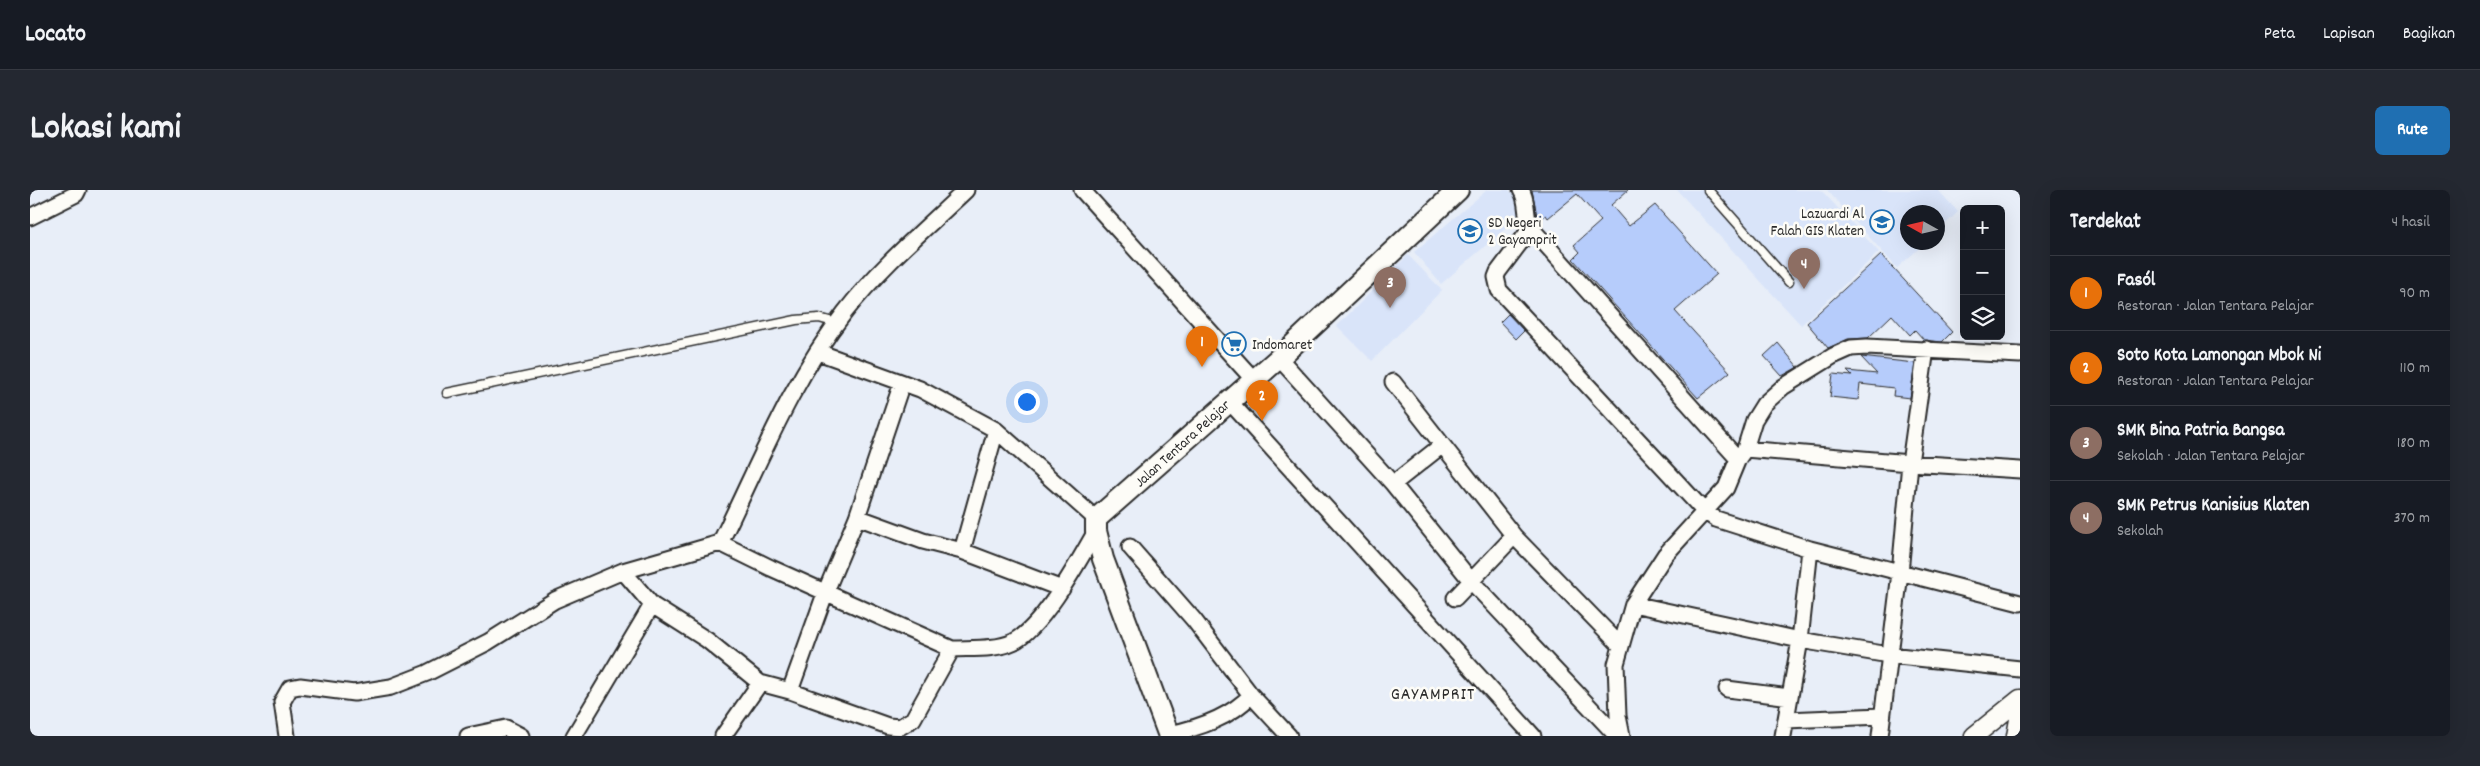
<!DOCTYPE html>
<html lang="id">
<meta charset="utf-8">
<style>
body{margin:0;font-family:Dekko,sans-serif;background:#242831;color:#f1f3f6}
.controls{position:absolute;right:15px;top:15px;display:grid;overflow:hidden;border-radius:8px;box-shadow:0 5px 20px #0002}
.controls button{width:45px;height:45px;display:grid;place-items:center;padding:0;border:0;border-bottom:1px solid #363941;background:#171b24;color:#f1f3f6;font:25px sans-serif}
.compass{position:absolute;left:1870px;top:15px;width:45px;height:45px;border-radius:50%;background:#171b24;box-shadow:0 5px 20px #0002;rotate:278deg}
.you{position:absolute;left:996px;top:211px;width:18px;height:18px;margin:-12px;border:4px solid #fff;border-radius:50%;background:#1a73e8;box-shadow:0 0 0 8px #1a73e833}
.badge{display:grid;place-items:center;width:32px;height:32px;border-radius:50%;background:#1f6fb2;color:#fff;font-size:16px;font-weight:700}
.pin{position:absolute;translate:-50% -41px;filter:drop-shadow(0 1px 2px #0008)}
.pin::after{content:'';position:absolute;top:26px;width:18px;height:15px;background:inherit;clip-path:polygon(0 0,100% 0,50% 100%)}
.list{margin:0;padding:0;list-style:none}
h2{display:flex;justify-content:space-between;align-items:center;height:65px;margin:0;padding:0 20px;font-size:21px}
h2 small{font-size:16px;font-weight:400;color:#9ea1a6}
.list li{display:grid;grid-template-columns:32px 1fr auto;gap:15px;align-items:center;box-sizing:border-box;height:75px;padding:0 20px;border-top:1px solid #363941}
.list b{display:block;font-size:19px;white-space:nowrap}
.list p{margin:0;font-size:16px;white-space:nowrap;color:#9ea1a6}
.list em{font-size:16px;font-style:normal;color:#9ea1a6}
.icon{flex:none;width:28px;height:28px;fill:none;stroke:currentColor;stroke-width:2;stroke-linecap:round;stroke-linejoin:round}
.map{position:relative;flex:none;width:1990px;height:546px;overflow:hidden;border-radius:8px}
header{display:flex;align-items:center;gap:30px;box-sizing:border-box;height:70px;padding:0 25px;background:#171b24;border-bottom:1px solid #363941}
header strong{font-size:24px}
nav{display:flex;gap:28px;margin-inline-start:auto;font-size:18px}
.intro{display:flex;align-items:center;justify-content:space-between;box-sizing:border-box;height:120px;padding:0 30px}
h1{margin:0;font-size:35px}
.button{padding:12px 22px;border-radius:8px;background:#1f6fb2;color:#fff;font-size:18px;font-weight:700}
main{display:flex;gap:30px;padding:0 30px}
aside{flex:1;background:#171b24;border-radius:8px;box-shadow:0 5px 20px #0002}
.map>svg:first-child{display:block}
.built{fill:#d9e4f9}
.building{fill:#b6ccfb;stroke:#2b2b2b}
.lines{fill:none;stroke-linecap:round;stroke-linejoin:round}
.service-casing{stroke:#2b2b2b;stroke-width:11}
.minor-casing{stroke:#2b2b2b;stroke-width:19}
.tertiary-casing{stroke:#2b2b2b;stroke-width:21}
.secondary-casing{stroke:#2b2b2b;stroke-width:24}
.service{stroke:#fdfcf7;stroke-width:8}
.minor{stroke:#fdfcf7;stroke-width:15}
.tertiary{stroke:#fdfcf7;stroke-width:18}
.secondary{stroke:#fdfcf7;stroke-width:20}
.labels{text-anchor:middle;stroke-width:5;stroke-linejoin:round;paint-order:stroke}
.poi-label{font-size:15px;fill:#2b2b2b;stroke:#fdfcf7;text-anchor:start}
.street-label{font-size:15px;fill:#2b2b2b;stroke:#fdfcf7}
.quarter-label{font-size:18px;letter-spacing:1px;fill:#2b2b2b;stroke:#fdfcf7}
</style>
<header>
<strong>Locato</strong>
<nav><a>Peta</a><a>Lapisan</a><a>Bagikan</a></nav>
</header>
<div class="intro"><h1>Lokasi kami</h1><a class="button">Rute</a></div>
<main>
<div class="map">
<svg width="1990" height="546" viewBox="0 0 1990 546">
<rect width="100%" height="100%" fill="#e8eef8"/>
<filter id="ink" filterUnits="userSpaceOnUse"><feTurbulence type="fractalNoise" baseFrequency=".02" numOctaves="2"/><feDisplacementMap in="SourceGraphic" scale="10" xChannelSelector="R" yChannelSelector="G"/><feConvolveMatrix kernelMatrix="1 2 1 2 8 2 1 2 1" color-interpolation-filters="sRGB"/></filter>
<g filter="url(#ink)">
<path class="built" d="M1457,0H1479L1497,20L1411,94L1384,62Z
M1647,0H1791L1849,62L1771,135Z
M1797,0H1908L1928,22L1908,41V22H1878V52L1895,53L1867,78Z
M1378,65L1412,100L1342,171L1307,136Z"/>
<path class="building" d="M1502,0H1598L1581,15L1599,36L1625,15L1687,84L1645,121L1700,182L1668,208L1543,69L1550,62L1544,55L1571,31L1547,4L1518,28L1516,25L1508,31Z
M1851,65L1922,142L1912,152L1894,150L1885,140L1880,145L1862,125L1838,148L1818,149L1798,158L1777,133Z
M1478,124L1494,141L1486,149L1470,132Z
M1748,153L1768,177L1752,186L1734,166Z
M1831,167L1885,173L1880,208L1863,206L1864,198L1830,194L1828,210L1800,207L1803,184L1822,186L1817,181L1847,184Z"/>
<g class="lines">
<g class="service-casing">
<path id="service" d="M1678,0L1759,92
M417,203L766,130L789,128L807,133"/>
</g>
<g class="minor-casing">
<path id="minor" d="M1052,0L1224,190
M1491,0C1499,12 1494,26 1501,38L1708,269
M0,27L46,4L48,0
M1501,38L1468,82L1466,87L1469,100L1674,321L1686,329L1780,359L1990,413
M788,162L890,199L966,240L1066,329
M1249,168L1363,294L1442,392L1587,546
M1363,192L1484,346L1590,455
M1199,211L1503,546
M1715,259L1880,273L1896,159
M1363,294L1411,256
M827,327L893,351L932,361L1032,399
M690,353L741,378L922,459
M1100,357L1164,430L1221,505L1259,546
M932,361L966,240
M593,381L622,415L677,450L730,493
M1425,408L1484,346
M1603,414L1770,450L1859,465L1990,479
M1697,499L1760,507
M760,501L796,401L827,327L872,193
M1756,530L1852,526
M1139,544C1169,538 1200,528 1221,505
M257,546L252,512L260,498L270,496L324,503L361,497L397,483L458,452L525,410L593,381L690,353C729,274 761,191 815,122C850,77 895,39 936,0
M438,546L476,538L491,546
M544,546L622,415
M693,546L730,493L760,501L858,536L870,537L883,529L922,459C941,458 966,460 983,452C1012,439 1050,369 1066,341
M1592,546L1588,526L1586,474L1603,414L1635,365L1696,298L1708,269L1715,259L1724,230L1734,214L1753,197L1803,166L1821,158L1837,157L1990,165
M1753,546L1770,450L1780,359
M1850,546L1870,383L1880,273L1990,280"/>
</g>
<g class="tertiary-casing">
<path id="tertiary" d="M1944,546L1990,509
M1986,546L1990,524"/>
</g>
<g class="secondary-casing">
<path id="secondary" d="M1139,546L1073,369L1066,341V329L1249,168L1428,0"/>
</g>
<use href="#service" class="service"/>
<use href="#minor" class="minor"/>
<use href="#tertiary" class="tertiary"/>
<use href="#secondary" class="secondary"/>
</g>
</g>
<defs>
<g id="school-ring" transform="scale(1.25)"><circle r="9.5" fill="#fdfcf7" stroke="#1f6fb2" stroke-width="1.5"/><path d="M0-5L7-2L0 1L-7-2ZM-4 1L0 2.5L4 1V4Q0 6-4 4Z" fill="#1f6fb2"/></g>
<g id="supermarket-ring" transform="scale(1.25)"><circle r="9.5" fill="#fdfcf7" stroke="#1f6fb2" stroke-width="1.5"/><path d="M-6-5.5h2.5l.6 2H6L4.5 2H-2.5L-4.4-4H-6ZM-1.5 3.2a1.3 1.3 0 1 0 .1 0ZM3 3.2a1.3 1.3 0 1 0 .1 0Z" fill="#1f6fb2"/></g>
</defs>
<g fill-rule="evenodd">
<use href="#school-ring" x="1852" y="32"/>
<use href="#school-ring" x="1440" y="41"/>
<use href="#supermarket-ring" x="1204" y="154"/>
</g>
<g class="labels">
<g class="poi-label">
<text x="1834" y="28" text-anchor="end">Lazuardi Al<tspan x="1834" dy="17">Falah GIS Klaten</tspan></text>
<text x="1458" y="37">SD Negeri<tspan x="1458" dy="17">2 Gayamprit</tspan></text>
<text x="1222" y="159">Indomaret</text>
</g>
<g class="street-label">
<text transform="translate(1152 253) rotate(-42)" y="5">Jalan Tentara Pelajar</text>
</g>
<g class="quarter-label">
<text x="1403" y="509">GAYAMPRIT</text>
</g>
</g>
</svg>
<div class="controls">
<button>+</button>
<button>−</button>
<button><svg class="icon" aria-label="layers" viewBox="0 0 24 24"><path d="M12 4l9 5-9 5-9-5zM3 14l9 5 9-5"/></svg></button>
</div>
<svg class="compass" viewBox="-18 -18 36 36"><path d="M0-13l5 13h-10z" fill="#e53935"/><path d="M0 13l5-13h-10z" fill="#9ea1a6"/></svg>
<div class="you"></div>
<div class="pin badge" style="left:1172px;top:177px;background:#e8710a">1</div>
<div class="pin badge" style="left:1232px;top:231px;background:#e8710a">2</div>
<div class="pin badge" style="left:1360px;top:118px;background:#8d6e63">3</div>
<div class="pin badge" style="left:1774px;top:99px;background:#8d6e63">4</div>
</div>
<aside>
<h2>Terdekat<small>4 hasil</small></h2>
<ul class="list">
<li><span class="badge" style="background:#e8710a">1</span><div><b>Fasól</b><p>Restoran · Jalan Tentara Pelajar</p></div><em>90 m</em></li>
<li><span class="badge" style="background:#e8710a">2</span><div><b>Soto Kota Lamongan Mbok Ni</b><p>Restoran · Jalan Tentara Pelajar</p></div><em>110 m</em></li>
<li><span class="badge" style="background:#8d6e63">3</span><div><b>SMK Bina Patria Bangsa</b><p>Sekolah · Jalan Tentara Pelajar</p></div><em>180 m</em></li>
<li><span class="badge" style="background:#8d6e63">4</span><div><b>SMK Petrus Kanisius Klaten</b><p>Sekolah</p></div><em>370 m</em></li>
</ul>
</aside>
</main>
